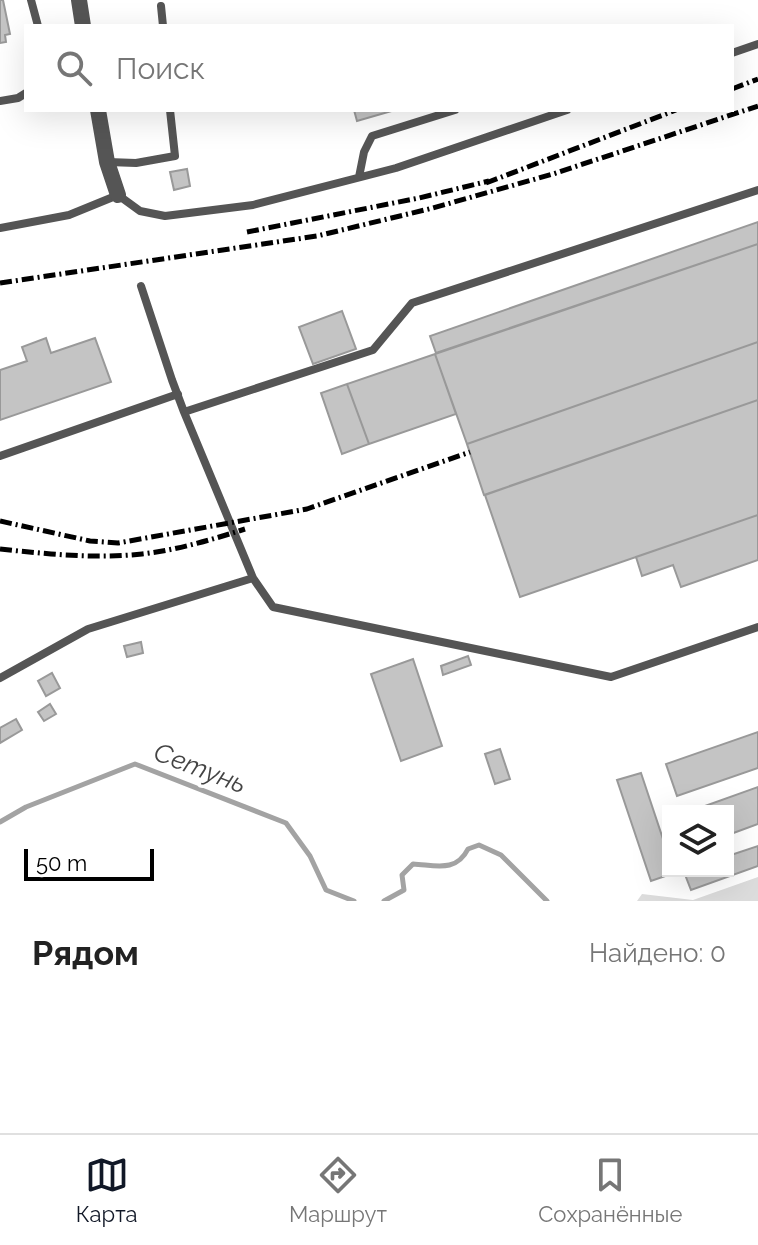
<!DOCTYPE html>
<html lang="ru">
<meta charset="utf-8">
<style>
body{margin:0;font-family:Raleway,sans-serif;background:#f2f2f2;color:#222}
.controls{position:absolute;right:24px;bottom:24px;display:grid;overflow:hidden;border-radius:0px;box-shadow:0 8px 32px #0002}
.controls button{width:72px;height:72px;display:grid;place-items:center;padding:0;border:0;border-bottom:2px solid #e0e0e0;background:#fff;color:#222;font:40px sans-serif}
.scale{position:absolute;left:24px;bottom:20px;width:130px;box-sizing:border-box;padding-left:8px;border:4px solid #000;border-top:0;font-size:22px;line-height:28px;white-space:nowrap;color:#000;-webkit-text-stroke:6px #fff;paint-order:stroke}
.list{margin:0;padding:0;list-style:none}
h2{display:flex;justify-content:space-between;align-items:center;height:104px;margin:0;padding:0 32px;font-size:34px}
h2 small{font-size:26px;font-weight:400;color:#767676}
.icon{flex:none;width:44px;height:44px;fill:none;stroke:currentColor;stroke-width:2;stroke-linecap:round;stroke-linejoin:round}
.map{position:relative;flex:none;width:758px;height:901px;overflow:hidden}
.search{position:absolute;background:#fff;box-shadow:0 8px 32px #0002;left:24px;right:24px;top:24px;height:88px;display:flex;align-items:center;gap:20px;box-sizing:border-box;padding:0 28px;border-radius:0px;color:#767676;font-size:30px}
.sheet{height:232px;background:#fff}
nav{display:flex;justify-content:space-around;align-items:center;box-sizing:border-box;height:112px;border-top:2px solid #e0e0e0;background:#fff;font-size:22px;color:#767676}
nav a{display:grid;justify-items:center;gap:4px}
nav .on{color:#111827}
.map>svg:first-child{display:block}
.green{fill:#dcdcdc}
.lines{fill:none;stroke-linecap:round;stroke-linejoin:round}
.stream{stroke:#a3a3a3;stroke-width:5}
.building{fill:#c4c4c4;stroke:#999;stroke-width:2}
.lane{stroke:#555;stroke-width:8}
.street{stroke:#555;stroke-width:16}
.rail{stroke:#000;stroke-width:5;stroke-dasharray:12 4 2 4;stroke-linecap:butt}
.labels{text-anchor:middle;stroke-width:7;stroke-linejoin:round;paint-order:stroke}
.water-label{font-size:26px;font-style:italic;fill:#444;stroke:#fff}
</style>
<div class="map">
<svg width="758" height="901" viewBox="0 0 758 901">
<rect width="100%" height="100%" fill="#fff"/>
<path class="green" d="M758,877V901H637L642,894L693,900Z"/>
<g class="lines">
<path class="stream" d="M0,822L26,807L135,764L286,823L310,856L326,890L354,901
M384,901L404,890L402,875L413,864C435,865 456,873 468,849L479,845L501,855L547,901"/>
</g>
<path class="building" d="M0,0H3L10,34L5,35L6,42L0,43Z
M354,110H395L357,121Z
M187,169L190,186L174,190L170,172Z
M758,222V244L436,353L430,336Z
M758,244V342L467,444L435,354Z
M342,311L356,349L313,364L299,327Z
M46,338L51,353L95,338L111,382L0,420V370L27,361L22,347Z
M758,342V400L484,495L467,444Z
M435,354L456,414L369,444L347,384Z
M347,384L369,444L342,454L321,393Z
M758,400V515L520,597L485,495Z
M758,515V560L681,587L673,565L642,576L636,557Z
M141,642L143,653L127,657L124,646Z
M468,656L471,665L443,675L441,666Z
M413,659L442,746L401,761L371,674Z
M52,673L60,688L46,696L38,681Z
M50,704L56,714L44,721L38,712Z
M16,719L22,730L0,743V728Z
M758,732V768L677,796L666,764Z
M500,749L510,779L495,784L485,754Z
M641,773L668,854V871H674V873L651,881L617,780Z
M758,787V824L728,835V811H691Z
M758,846V866L691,890L684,872L728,871V856Z"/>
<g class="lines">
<path class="lane" d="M31,0L38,26
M161,6L163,26
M732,53L758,44
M0,101L18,98L26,93
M108,162L136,163L175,156L170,110
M359,177L364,152L372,136L455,110
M0,228L69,215L118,195L140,211L165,216L253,205L396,168L567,110
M141,286L172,380L184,412L253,578L273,607L611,677L758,627
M184,412L373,350L412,303L758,190
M0,456L178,394
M0,678L88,629L253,578"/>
<path class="street" d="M79,0L83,26
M98,110L107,162L118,195"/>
<path class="rail" d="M732,89L758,79
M486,183L676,110
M247,232L419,198L489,181
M0,283L317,236L433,208L553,174L758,106
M0,521L90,541L118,543L307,509L470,452
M0,549C47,554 95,559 142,554C177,550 211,540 245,529"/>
</g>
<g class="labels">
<g class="water-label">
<text transform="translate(200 768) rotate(21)" y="9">Сетунь</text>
</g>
</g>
</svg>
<div class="controls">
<button><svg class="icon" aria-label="layers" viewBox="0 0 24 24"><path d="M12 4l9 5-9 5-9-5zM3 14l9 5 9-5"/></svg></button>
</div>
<div class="scale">50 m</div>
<div class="search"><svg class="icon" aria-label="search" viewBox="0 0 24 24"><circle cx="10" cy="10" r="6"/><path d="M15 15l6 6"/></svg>Поиск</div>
</div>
<section class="sheet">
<h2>Рядом<small>Найдено: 0</small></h2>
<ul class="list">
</ul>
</section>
<nav>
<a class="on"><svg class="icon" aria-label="map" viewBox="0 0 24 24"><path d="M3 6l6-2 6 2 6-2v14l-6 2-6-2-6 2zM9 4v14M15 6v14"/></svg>Карта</a>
<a><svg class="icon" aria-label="directions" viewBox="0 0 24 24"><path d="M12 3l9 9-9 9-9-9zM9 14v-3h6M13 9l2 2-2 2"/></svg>Маршрут</a>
<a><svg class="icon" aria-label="saved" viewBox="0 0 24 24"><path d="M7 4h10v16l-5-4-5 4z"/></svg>Сохранённые</a>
</nav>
